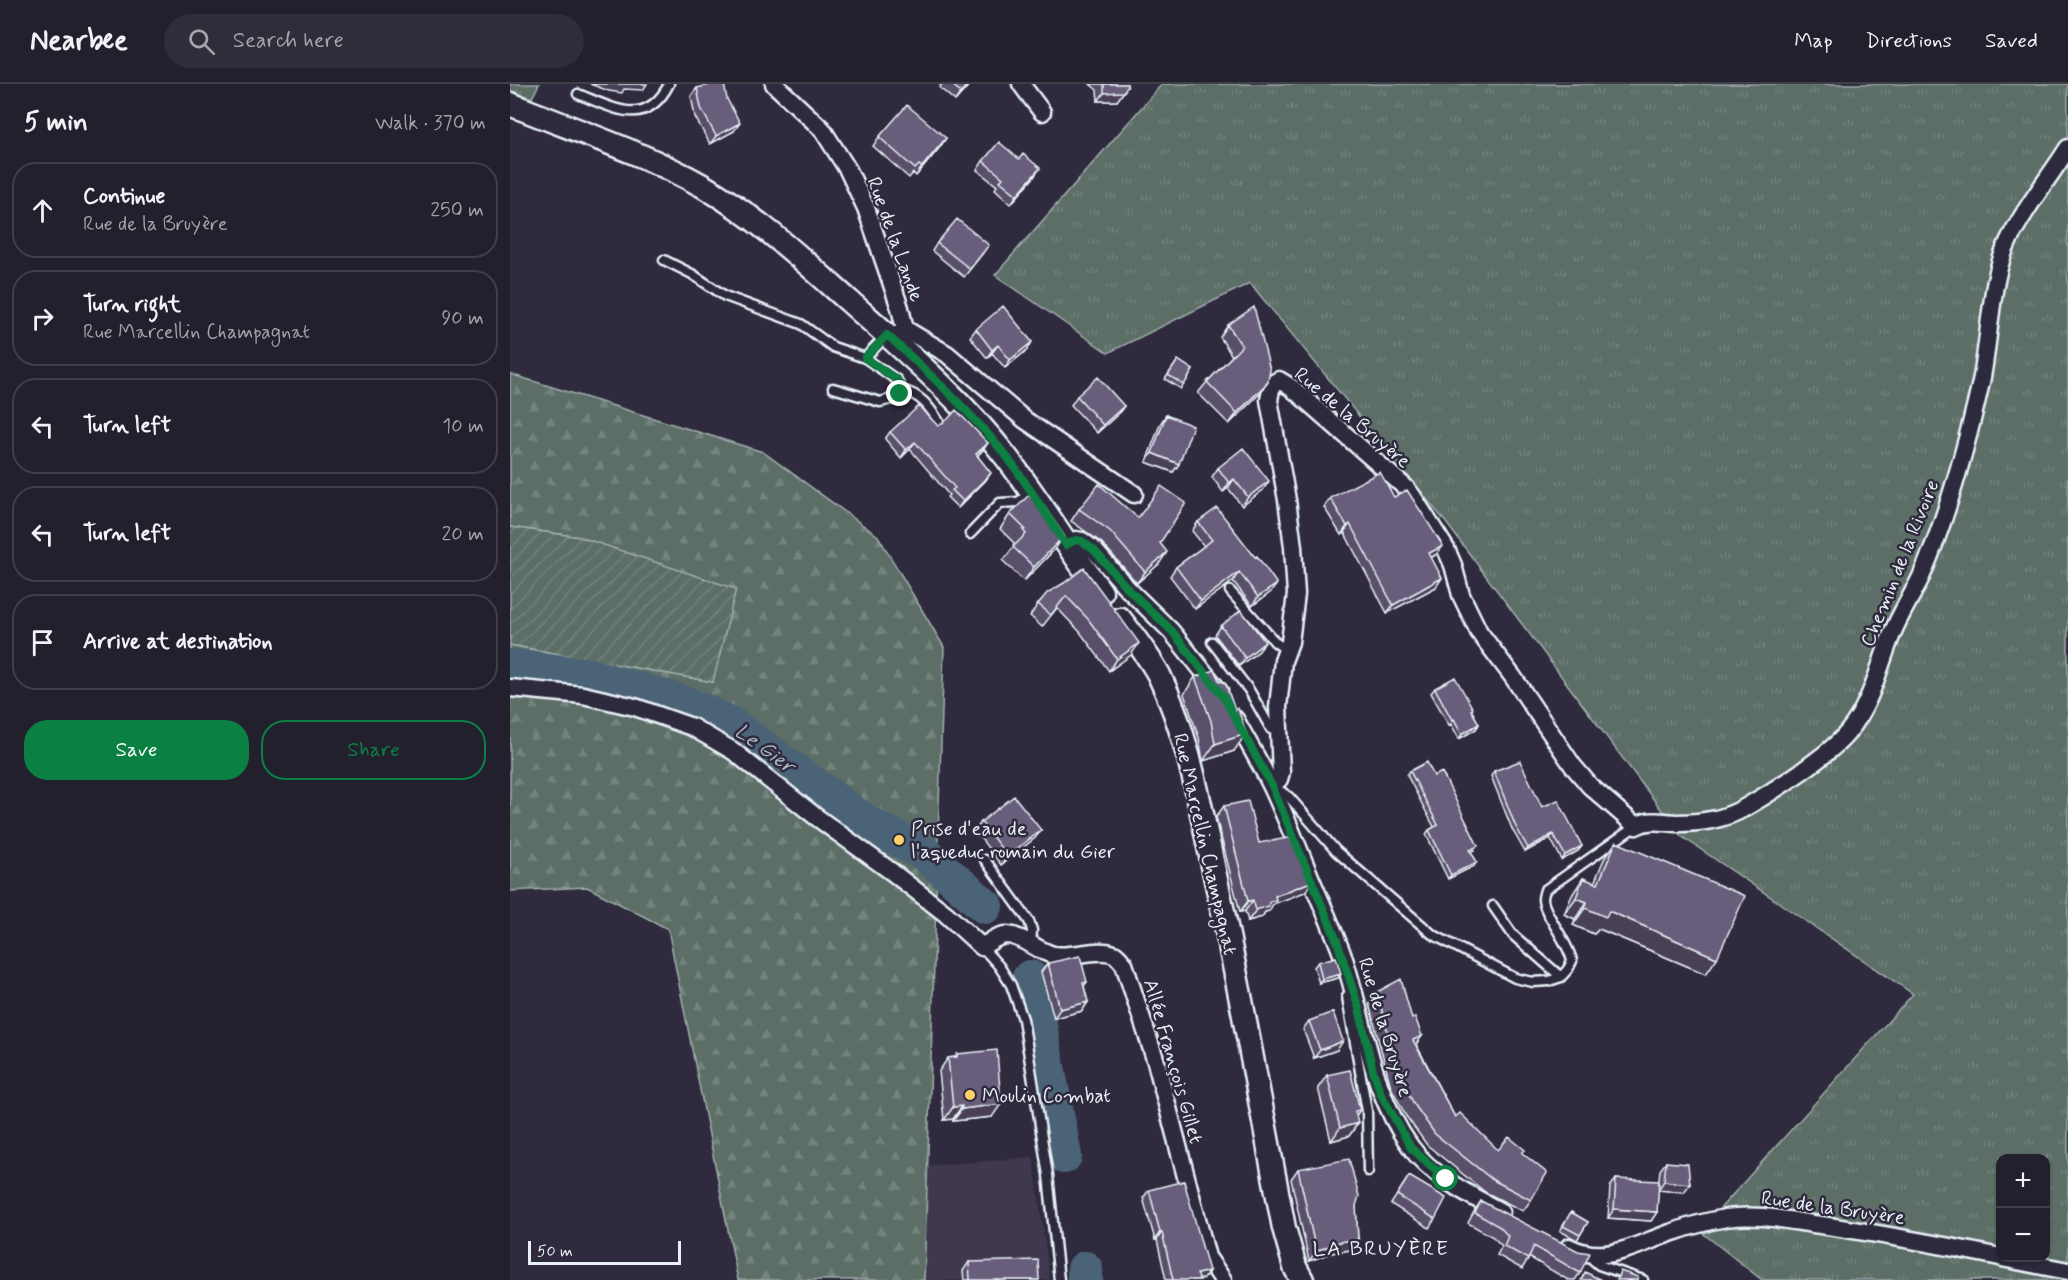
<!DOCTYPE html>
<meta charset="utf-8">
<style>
body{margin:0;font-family:Mynerve,sans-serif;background:#2f2d3a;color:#f1f3f6}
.controls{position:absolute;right:18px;bottom:18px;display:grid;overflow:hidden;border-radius:12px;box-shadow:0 2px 4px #0004}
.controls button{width:54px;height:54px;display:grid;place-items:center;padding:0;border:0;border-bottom:2px solid #403e4a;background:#23202e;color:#f1f3f6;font:30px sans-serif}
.scale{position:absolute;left:18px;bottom:15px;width:153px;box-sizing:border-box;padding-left:6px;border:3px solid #e8f1f8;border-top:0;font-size:16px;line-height:21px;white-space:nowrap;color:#e8f1f8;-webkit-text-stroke:4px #2f2a3d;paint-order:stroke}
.stop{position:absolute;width:18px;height:18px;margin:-14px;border:4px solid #0b8043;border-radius:50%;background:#fff}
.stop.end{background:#0b8043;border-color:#fff;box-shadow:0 2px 6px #0008}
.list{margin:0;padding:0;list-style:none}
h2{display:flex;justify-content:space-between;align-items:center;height:78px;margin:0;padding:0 24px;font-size:26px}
h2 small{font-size:20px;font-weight:400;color:#a3a3aa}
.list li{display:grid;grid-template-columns:39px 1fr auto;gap:18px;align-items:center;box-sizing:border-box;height:96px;margin:0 12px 12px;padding:0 12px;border:2px solid #403e4a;border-radius:24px}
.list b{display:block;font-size:22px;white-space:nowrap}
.list p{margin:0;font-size:20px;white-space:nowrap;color:#a3a3aa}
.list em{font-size:20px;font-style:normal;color:#a3a3aa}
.actions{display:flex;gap:12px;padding:18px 24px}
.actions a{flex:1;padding:14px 0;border:2px solid #0b8043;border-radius:24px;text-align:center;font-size:21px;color:#0b8043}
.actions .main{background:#0b8043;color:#fff}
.icon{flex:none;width:33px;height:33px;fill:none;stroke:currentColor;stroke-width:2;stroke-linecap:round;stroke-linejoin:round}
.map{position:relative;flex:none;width:1558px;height:1196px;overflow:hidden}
header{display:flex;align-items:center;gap:36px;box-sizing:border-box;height:84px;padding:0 30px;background:#23202e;border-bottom:2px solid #403e4a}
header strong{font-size:28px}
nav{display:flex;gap:33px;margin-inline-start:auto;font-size:21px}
.search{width:420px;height:54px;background:#2f2d3a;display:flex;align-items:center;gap:15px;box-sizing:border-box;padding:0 21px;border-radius:33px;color:#a3a3aa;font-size:22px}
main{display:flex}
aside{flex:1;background:#23202e}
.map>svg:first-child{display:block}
.built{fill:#403950}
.grass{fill:url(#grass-tufts);stroke:#a2b0af;stroke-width:1.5;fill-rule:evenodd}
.forest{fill:url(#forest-firs);stroke:#a2b0af;stroke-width:1.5}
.garden{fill:url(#garden-furrows);stroke:#a2b0af;stroke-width:1.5}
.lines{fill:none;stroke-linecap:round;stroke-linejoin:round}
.river{stroke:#4c6377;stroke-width:36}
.service-casing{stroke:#e8f1f8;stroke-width:13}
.minor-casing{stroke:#e8f1f8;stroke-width:21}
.secondary-casing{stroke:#e8f1f8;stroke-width:27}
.service{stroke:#2f2a3d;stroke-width:8}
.minor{stroke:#2f2a3d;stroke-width:16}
.secondary{stroke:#2f2a3d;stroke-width:22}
.wall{fill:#5a506a;stroke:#e8f1f8;stroke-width:1.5}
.shaded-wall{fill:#4a4156;stroke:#e8f1f8;stroke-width:1.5}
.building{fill:#695d7b;stroke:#e8f1f8;stroke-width:1.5}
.route{stroke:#0b8043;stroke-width:8}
.poi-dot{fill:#ffd166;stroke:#2f2a3d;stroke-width:2}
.labels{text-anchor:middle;stroke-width:5;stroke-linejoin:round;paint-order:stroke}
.street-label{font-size:20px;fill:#e8f1f8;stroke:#2f2a3d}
.poi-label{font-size:20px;fill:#e8f1f8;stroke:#2f2a3d;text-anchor:start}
.water-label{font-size:21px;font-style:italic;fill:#aab8c4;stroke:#2f2a3d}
.neighbourhood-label{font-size:21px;letter-spacing:1.5px;fill:#e8f1f8;stroke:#2f2a3d}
</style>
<header>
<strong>Nearbee</strong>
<div class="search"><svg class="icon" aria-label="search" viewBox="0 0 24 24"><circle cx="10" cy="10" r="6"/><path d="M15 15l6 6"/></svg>Search here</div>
<nav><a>Map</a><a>Directions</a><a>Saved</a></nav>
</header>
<main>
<aside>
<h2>5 min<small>Walk · 370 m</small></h2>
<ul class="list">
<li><svg class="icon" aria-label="ahead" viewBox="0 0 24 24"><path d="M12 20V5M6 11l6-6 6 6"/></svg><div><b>Continue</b><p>Rue de la Bruyère</p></div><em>250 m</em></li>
<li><svg class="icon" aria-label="right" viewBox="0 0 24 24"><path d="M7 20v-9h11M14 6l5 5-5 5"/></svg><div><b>Turn right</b><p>Rue Marcellin Champagnat</p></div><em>90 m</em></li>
<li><svg class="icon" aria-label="left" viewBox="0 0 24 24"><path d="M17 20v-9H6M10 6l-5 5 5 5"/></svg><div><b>Turn left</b></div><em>10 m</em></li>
<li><svg class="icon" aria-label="left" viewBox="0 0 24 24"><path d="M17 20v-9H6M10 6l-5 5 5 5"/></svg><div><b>Turn left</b></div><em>20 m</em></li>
<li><svg class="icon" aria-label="arrive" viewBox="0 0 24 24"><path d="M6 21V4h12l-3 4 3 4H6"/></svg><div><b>Arrive at destination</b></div></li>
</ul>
<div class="actions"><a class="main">Save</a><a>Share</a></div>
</aside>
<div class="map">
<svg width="1558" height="1196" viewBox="0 0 1558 1196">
<defs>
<pattern id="grass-tufts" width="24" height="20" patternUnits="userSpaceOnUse" patternTransform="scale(1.5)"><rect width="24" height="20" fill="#5c6e66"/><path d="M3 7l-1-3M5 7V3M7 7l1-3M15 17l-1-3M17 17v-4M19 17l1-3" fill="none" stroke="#73837d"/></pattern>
<pattern id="forest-firs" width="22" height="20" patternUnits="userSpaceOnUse" patternTransform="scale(1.5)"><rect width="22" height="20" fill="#5c6e66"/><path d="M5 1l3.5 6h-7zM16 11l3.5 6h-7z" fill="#73837d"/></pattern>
<pattern id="garden-furrows" width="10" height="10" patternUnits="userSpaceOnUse" patternTransform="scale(1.5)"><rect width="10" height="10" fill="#5c6e66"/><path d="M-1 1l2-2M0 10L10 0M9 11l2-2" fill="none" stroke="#73837d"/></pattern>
</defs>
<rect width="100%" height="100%" fill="#2f2a3d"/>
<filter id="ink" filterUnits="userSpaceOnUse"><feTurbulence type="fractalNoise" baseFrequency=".0167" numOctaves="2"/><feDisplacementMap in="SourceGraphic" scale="12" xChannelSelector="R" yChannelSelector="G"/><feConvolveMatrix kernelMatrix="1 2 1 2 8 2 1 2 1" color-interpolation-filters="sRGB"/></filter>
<g filter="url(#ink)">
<path class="built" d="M523,1073L540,1196H414L418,1082Z"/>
<path class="grass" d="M0,0H29L22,14L0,7Z
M652,0H1558V1196H1252L1190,1147L1403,910L1171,752L934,436L740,199L598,269L485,191ZM1490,1074H1536V1174H1490Z"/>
<path class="forest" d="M0,290L253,368L368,452L434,563L414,1196H228L158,845L77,803L0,807V561L203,598L70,453L0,443Z"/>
<path class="garden" d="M0,443L70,453L226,505L203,598L0,561Z"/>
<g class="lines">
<path class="river" d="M0,583L80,592L171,618L219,639L355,738L414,769L475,822
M520,894L554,1072
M575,1185V1196"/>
<g class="service-casing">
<path id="service" d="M68,10C104,24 136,45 159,0
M154,176L182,190L215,212L291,240L323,263L355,274L387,296L391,306L386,314L370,318L323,304
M355,274L377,251
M391,306C410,310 419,322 429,338
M460,450L490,419L508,418L521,409
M720,507L765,558L776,566
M702,558L739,606L761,645L769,647
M765,703L779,713L826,767L922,850L1005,894L1023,898L1039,897L1051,893L1058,885L1062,877C1058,857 1033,829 1033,815C1033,812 1034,809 1035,806L1126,742
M475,776L519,837L522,846L521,861
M983,822L1003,851L1051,893
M472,863L489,882L501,901L513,935L538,1091L549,1196
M841,908L837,912L838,919L857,1027L858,1087
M1081,1171L1083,1176L1089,1181L1133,1196"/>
</g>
<g class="minor-casing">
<path id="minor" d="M264,0L312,45L338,86L356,124L390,224L395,245
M511,0L532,28
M383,256L395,245L437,270L515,336L624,410
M556,461L566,456L572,457L584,466L618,505L661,547L709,607
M0,604L73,611L125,623L182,643L223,667L305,732L382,788L436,830L472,863C480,858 488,851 497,851C514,852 528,868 544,871C563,874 588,863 604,870C608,872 611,877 614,880L646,978L697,1173L713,1196
M725,635C737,657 751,680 762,703C776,733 788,764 801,795C812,821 824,847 834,875C855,938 860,1006 900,1062C920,1091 961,1112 991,1128
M762,702L769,695L771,688L768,623L773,577L780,558L786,510L783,463L777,416L759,316L762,300L769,296L782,304L896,404L903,413L936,465L943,481L951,511L969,548L1003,593L1063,682L1080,702L1126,742C1138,735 1152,738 1166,739C1191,739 1214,736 1236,723C1262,708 1320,671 1338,648C1362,619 1368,584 1382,550C1390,530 1402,512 1411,493C1438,431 1456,364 1471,298C1480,255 1480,194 1499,156C1514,125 1539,94 1558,64
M1059,1163C1096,1182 1129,1159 1163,1148C1180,1142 1199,1137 1216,1134C1248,1129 1280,1137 1311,1141C1371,1150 1431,1161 1490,1173
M1492,1174L1558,1187"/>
</g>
<g class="secondary-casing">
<path id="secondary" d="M0,20C64,46 132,68 193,102C247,133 293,176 339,217C394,266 452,315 497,374C530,417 558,464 591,508
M610,535C624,553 638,571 649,591C681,657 692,734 708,805C733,917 752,1031 774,1144L785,1183L792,1196"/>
</g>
<use href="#service" class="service"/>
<use href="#minor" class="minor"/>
<use href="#secondary" class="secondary"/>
</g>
<path class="wall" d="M429,0H460L445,17L430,4L431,2Z
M580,0H617V3L607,17H588L587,6Z
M187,4L224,47L200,60L185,33L181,12Z
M369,53L436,54L430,63L406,92L403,89L399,94L363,62Z
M509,75L524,93L501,120L485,105L487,102L467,86L473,77Z
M427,159L473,169L454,193L422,167Z
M718,241L758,298L749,310L719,340L688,309L697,298L722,272L710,253Z
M466,245L517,266L495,284L482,269L477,274L460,253Z
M668,276L683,286L671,305L655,295Z
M567,312L614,322L608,330L587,349L561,321Z
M656,331L669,380L663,388L636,378L650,340Z
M428,342L478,359L472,367L468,371L476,396L448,424L437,413L439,411L400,365L391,374L375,355L380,348Z
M708,384L753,406L732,422L718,404L713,408L702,393Z
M884,413L927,470L921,474L926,503L877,529L834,448L831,451L814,423L820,414Z
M569,425L650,459L649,480L627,499L592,459L561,437Z
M500,430L554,452L544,466L514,497L493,477L504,462L503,461L504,459L490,445Z
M688,438L761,508L742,522L723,497L685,525L660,492L666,483L694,462L682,447Z
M554,499L621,571L599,587L570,548L547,524L532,543L520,532L528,520Z
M711,542L749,567L729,582L705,551Z
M685,593L724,667L693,677L689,654L674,610Z
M925,604L962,627L969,640L966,645L949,655L941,640L939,641L921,609Z
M900,687L965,766L961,768L964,782L938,795L916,750L919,746L924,743L897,691Z
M984,687L1032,723L1072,762L1068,767L1052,776L1040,754L1015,768L1002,745L981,692Z
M714,722L749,759L803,797L795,808L763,820L759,827L755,828L752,833L738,837L735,827L730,828L706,733Z
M471,738L531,746L525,754L491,781L465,747Z
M1106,758L1196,890L1089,845L1084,850L1063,841L1065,835L1054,830L1062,811L1073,794L1084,799L1094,775Z
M808,878L831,890L828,894L809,899L804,883Z
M538,879L577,898L574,902L578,918L572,927L544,934L531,888Z
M867,908L902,935L912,952L906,960L945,1033L988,1066L1012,1069L1021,1116L1013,1127L975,1108L917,1061L896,1032L881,1003L859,920Z
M799,937L827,966L804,974L793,945Z
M447,970L482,1033L443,1037V1035L434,1036L429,987L438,974L445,973Z
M817,991L850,1026L846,1032L848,1039L839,1052L821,1057L808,1004Z
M1156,1078L1174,1108L1148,1106L1147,1128L1141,1137L1098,1134L1100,1103L1106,1095L1148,1103L1150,1086Z
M788,1085L846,1122L848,1155L840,1166L821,1169L799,1177L781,1095Z
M899,1092L925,1135L919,1144L881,1120Z
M639,1106L699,1187L693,1195L656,1196L647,1156H645L633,1114Z
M971,1117L1070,1189L1065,1196H1058L1019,1173L1012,1185L987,1171L992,1162L983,1153L958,1139L965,1126Z
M1061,1128L1078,1138L1067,1156L1050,1147Z
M459,1178L529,1196H454L453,1187Z"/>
<path class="shaded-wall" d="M80,0H137L133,6L114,5L112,9L99,7Z
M458,0H460L445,17L451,8Z
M617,3L607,17H588L594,9Z
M230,39L224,47L200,60L206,52Z
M436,54L430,63L406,92L412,83Z
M530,84L524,93L501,120L507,111Z
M522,258L517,266L495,284L500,276Z
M488,261L482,269L477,274L482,266Z
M758,298L749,310L719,340L727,329Z
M614,322L608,330L587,349L593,341Z
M405,358L400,365L391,374L396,366Z
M478,359L472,367L461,378L466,370Z
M642,369L669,380L663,388L636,378Z
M481,389L476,396L448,424L453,417Z
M724,395L718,404L713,408L719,399Z
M759,397L753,406L732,422L738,413Z
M840,440L834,448L831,451L837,442Z
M554,452L544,466L514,497L524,483Z
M933,462L927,470L913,478L919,469Z
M657,468L649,480L627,499L635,488Z
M729,488L723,497L685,525L691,517Z
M932,494L926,503L877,529L883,521Z
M767,500L761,508L742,522L748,513Z
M755,558L749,567L729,582L735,574Z
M629,559L621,571L599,587L607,575Z
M969,640L966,645L949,655L952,650Z
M736,650L724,667L693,677L705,660Z
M531,746L525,754L491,781L497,772Z
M1043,750L1040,754L1015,768L1018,764Z
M1072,762L1068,767L1052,776L1055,771Z
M967,778L964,782L938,795L941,791Z
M803,797L795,808L763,820L759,827L755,828L752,833L738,837L746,826L765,812Z
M1066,814L1077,818L1065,835L1054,830Z
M743,816L735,827L730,828L738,817Z
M1075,824L1099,827L1207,874L1196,890L1089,845L1084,850L1063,841Z
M831,890L828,894L809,899L812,895Z
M578,918L572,927L544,934L550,925Z
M912,952L904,963L903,956Z
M833,957L827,966L804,974L810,966Z
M491,1020L482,1033L443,1037L452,1025Z
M452,1022L443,1035L434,1036L443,1023Z
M848,1039L839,1052L821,1057L830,1044Z
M1154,1097L1180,1100L1174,1108L1148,1106Z
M1104,1125L1147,1128L1141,1137L1098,1134Z
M650,1148H652L647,1156H645Z
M848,1155L840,1166L821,1169L799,1177L806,1167L829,1158Z
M699,1187L693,1195L683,1196L687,1190Z"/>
<path class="building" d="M203,0H214L217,15L230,39L206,52L191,24L187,4Z
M441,0H458L451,8Z
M594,0H617V3L613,8L594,9Z
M397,21L436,54L412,83L409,81L405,85L369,53Z
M489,58L509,75L513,70L530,84L507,111L490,97L493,94L473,77Z
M447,135L479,161L460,185L427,159Z
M493,222L522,258L500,276L488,261L482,266L466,245Z
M744,223L760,286L758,298L727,329L697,298L732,262L718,241Z
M668,276L683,286L674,301L658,291Z
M588,293L614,322L593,341L567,312Z
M409,322L428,342L438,335L446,326L478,359L466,370L481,389L453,417L442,406L445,404L405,358L396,366L380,348Z
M656,331L683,342L669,380L642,369Z
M733,364L759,397L738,413L724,395L719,399L708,384Z
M870,388L884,413L897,406L933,462L919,469L932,494L883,521L840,440L837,442L820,414Z
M589,400L628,434L651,402L676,419L650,459L657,468L635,488L600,447L569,425Z
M520,410L534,423L554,452L524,483L503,463L516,450L513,446L515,445L500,430Z
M707,424L745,473L747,472L767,500L748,513L729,488L691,517L666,483L702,456L688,438Z
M574,484L629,559L607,575L578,535L556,512L541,531L528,520L537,509L554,499Z
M731,526L755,558L735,574L711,542Z
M704,586L710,598L712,597L716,601L725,626L728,624L736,650L705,660L701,637L685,593Z
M945,593L963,625L961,626L969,640L952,650L944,635L942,636L925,604Z
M1010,677L1032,723L1048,716L1072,762L1055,771L1043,750L1018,764L1005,741L984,687Z
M917,678L924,692L932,688L968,762L960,766L967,778L941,791L919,746L928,741L900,687Z
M504,712L531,746L497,772L471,738Z
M738,717L749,759L784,753L803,797L765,812L766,816L759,818V822L746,826L743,816L738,817L714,722Z
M1106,758L1235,812L1207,874L1099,827L1096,833L1075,824L1077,818L1066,814L1073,794L1088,800Z
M570,872L577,898L573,899L578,918L550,925L538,879Z
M826,873L831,890L812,895L808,878Z
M891,895L902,935L905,933L912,952L903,956L945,1033L950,1029L988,1066L999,1053L1015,1066L1012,1069L1037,1089L1021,1116L983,1096L925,1050L904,1020L889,991L867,908Z
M823,928L833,957L810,966L799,937Z
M487,966L491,1020L452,1025V1022L443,1023L438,974L447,973V970Z
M840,986L850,1026L845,1027L848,1039L830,1044L817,991Z
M839,1075L849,1112L846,1122L848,1155L829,1158L806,1167L788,1085Z
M1156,1078L1178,1080L1180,1100L1154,1097Z
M899,1092L936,1114L925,1135L887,1111Z
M1106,1095L1149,1097L1147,1128L1104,1125Z
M674,1097L699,1187L687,1190L690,1196H663L652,1148H650L639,1106Z
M971,1117L1068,1167L1080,1169L1070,1189L1024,1162L1018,1175L994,1162L998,1152L990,1143L965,1129Z
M1061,1128L1078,1138L1070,1151L1053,1142Z
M528,1176L529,1196H460L459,1178Z
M1110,1187L1128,1193L1127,1196H1107Z
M1075,1188L1091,1196H1071Z"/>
</g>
<g class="lines" filter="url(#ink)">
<path class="route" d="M390,310L391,301L387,296L355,274L377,251C419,289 461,328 497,373C518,401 537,432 556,461L566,456L572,457L584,466L618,505L662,547L714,614L762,702L827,857L849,924L863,987L871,1010L901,1064L936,1095"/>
</g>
<g class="poi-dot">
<circle cx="389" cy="756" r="6"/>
<circle cx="460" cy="1011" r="6"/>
</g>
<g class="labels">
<g class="street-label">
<text transform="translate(386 155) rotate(70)" y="7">Rue de la Lande</text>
<text transform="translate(843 333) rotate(40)" y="7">Rue de la Bruyère</text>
<text transform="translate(1389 479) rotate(-68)" y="7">Chemin de la Rivoire</text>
<text transform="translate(696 760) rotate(77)" y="7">Rue Marcellin Champagnat</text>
<text transform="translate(876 943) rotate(73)" y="7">Rue de la Bruyère</text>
<text transform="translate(664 977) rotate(74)" y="7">Allée François Gillet</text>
<text transform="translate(1323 1123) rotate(8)" y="7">Rue de la Bruyère</text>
</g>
<g class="poi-label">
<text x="401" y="751">Prise d'eau de<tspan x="401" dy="23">l'aqueduc romain du Gier</tspan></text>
<text x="472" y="1018">Moulin Combat</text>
</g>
<g class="water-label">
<text transform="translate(255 664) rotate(36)" y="7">Le Gier</text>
</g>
<g class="neighbourhood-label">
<text x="871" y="1171">LA BRUYÈRE</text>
</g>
</g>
</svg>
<div class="controls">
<button>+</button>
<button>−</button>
</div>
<div class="scale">50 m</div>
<div class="stop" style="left:936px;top:1095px"></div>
<div class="stop end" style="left:390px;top:310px"></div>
</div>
</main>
